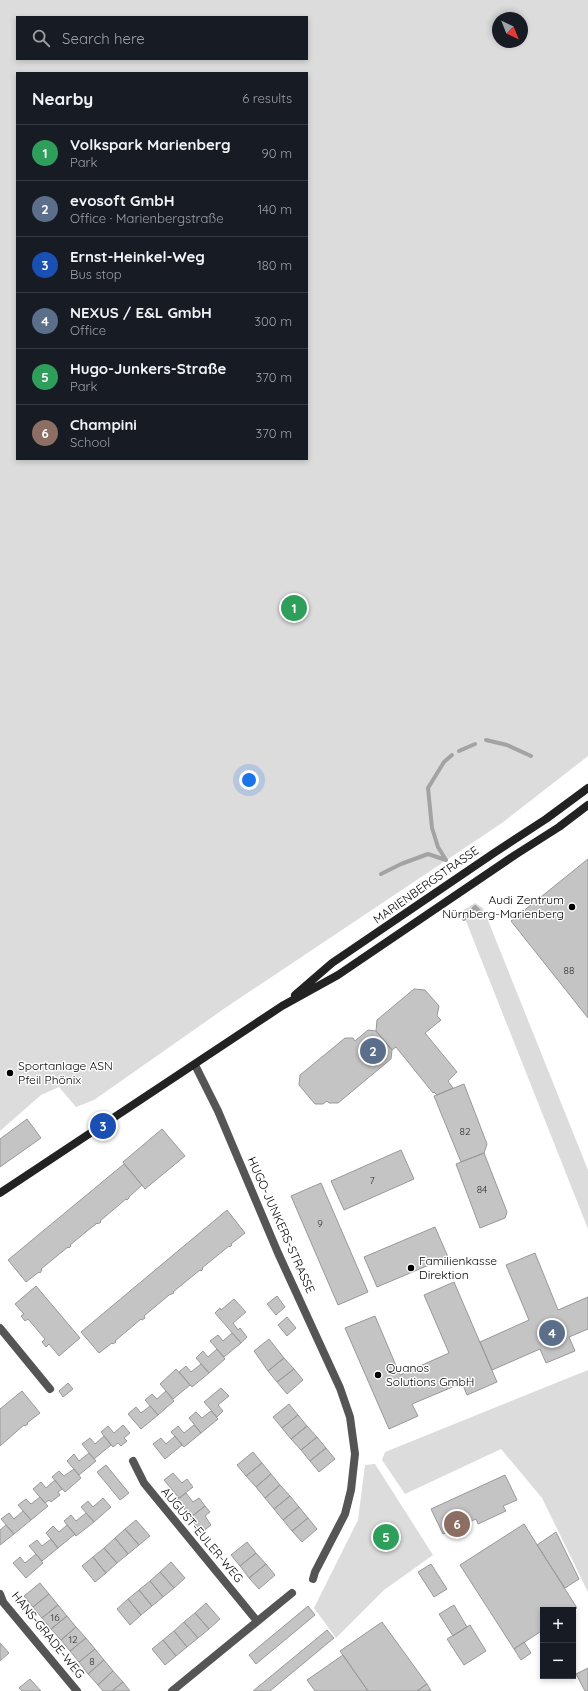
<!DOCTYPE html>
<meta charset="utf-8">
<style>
body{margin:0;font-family:Quicksand,sans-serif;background:#20242c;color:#f1f3f6}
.controls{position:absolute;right:12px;bottom:12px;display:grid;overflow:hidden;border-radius:0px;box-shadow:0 2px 6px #0003}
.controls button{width:36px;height:36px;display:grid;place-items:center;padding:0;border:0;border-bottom:1px solid #363941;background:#171b24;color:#f1f3f6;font:20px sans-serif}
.compass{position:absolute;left:492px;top:12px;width:36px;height:36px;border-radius:50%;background:#171b24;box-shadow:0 2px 6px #0003;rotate:137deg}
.you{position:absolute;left:249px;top:780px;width:14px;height:14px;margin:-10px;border:3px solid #fff;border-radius:50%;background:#1a73e8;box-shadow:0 0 0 6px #1a73e833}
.badge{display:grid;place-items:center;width:26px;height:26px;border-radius:50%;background:#0b8043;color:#fff;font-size:13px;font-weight:700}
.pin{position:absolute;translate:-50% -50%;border:2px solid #fff;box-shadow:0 1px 4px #0006}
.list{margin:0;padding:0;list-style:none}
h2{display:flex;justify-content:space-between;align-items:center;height:52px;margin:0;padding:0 16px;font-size:17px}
h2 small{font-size:13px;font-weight:400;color:#9ea1a6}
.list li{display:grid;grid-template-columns:26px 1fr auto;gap:12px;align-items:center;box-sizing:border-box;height:56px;padding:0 16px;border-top:1px solid #363941}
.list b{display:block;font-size:15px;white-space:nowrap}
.list p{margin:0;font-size:13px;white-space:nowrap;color:#9ea1a6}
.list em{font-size:13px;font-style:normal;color:#9ea1a6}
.icon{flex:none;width:22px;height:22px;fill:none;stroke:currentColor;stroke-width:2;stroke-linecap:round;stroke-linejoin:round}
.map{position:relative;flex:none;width:588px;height:1691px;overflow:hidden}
.search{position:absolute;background:#171b24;box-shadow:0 2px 6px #0003;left:16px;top:16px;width:292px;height:44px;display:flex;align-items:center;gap:10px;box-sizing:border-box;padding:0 14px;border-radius:0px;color:#9ea1a6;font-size:15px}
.panel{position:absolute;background:#171b24;box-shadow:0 2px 6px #0003;left:16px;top:72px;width:292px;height:388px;border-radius:0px}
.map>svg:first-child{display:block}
.green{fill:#dcdcdc;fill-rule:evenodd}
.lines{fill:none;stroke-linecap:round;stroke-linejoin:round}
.stream{stroke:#a3a3a3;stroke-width:4}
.building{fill:#c4c4c4;stroke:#999}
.street{stroke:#555;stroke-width:8}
.secondary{stroke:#222;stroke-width:8}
.poi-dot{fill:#000;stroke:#fff;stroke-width:1.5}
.labels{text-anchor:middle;stroke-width:3;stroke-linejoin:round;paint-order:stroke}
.number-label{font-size:10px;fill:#313131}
.street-label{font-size:12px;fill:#000;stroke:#fff}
.poi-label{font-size:12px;fill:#000;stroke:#fff;text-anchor:start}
</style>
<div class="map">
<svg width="588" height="1691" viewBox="0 0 588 1691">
<rect width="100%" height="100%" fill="#fff"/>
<path class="green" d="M0,0H588V756L502,823L228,1006L94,1100L76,1107L59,1087L41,1095L0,1131ZM17,17H307V59H17ZM498,18H522V42H498ZM17,73H307V459H17Z
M475,903L483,908L588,1170V1229L462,911Z
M588,1370V1592L542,1498L501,1449L405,1494L382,1460L385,1452Z
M375,1464L433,1555L384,1590L336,1638L314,1608L358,1520L365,1465Z"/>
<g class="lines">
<path class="stream" d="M486,740L507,745L531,756
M459,751L475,744
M446,860L438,847L432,828L428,788L444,762L452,755
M381,874L401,864L428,854L446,860
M464,919L475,907L481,913"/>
</g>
<path class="building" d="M588,859V1018L511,921Z
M414,989L425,990L439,1006L437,1016L441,1020L425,1033L457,1072L448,1081L453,1088L437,1095L434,1092L433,1093L396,1047L392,1050L376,1031L377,1020Z
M368,1030L376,1031L392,1050L391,1059L338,1103H329L327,1101L323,1104H315L299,1085L300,1075L345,1038H353L355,1041Z
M464,1084L487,1144L484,1153L461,1162L434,1096Z
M27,1119L41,1138L0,1167V1139Z
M162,1129L185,1156L145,1189L123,1162Z
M401,1150L414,1179L344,1210L331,1181Z
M484,1153L507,1212L505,1218L480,1228L456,1164Z
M124,1164L142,1185L129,1197V1198L127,1200L126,1199L100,1221L101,1222L98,1224L97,1223L70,1245L71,1246L69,1248L68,1247L41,1269L42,1270L40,1273L39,1272L26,1282L8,1260Z
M321,1183L368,1292L338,1305L291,1196Z
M227,1210L245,1233L231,1244L232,1245L230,1247L229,1246L202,1268L203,1269L201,1271L200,1270L173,1292L174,1293L169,1295L144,1316L145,1318L142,1320L141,1319L115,1341L116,1342L113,1344L112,1343L99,1353L81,1332Z
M435,1227L448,1257L377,1287L364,1257Z
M535,1253L558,1310L588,1297V1329L569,1337L575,1351L546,1363L540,1349L492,1370L480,1342L529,1320L506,1265Z
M454,1282L497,1382L467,1395L462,1383L412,1404L418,1416L389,1429L345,1328L375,1316L400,1375L449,1353L424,1295Z
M36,1286L80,1338L59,1356L49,1344L46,1347L42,1342L45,1339L28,1319L25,1321L21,1316L24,1314L15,1304Z
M277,1296L285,1307L276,1315L267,1304Z
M234,1299L246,1312L233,1323L238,1330L240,1328L247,1337L241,1343L215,1313L220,1308L221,1310Z
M287,1317L296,1328L287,1336L278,1325Z
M232,1333L241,1343L224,1357L210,1341L218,1335L223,1341Z
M269,1339L284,1358L268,1371L254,1351Z
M217,1349L225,1359L209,1373L196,1358L203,1351L208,1357Z
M284,1358L294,1369L277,1382L268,1371Z
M201,1364L209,1373L192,1387L179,1372L186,1366L191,1372Z
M176,1369L190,1385L173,1399L160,1384Z
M294,1369L303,1380L287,1394L277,1382Z
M68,1383L73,1389L63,1397L59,1391Z
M221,1388L229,1396L218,1405L223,1411L217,1417L204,1402Z
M22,1391L40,1413L27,1423L28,1424L25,1426L24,1425L0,1446V1409Z
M166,1391L174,1401L158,1415L145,1400L152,1394L157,1399Z
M289,1404L298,1415L282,1428L273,1417Z
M150,1406L158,1415L141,1429L128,1414L136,1407L141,1413Z
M211,1411L218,1419L201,1433L189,1418L196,1412L202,1418Z
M298,1415L307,1426L291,1439L282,1428Z
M123,1425L130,1433L124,1438L127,1441L121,1446L118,1443L113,1447L101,1432L108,1426L114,1433Z
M194,1425L201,1433L184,1447L171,1432L178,1426L184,1433Z
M307,1426L317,1437L301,1450L291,1439Z
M104,1436L111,1445L94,1459L82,1444L90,1438L95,1444Z
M175,1436L182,1445L165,1459L153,1444L161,1438L166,1444Z
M317,1437L326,1448L310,1461L301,1450Z
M326,1448L335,1459L319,1472L310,1461Z
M253,1452L262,1463L246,1476L237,1465Z
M89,1453L96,1461L79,1475L67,1461L74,1454L79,1461Z
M262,1463L271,1474L256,1487L246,1476Z
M106,1465L129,1493L120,1500L97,1472Z
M74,1469L81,1478L65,1492L52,1477L59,1471L64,1476Z
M173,1473L182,1483L187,1479L193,1487L179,1498L164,1480Z
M271,1474L280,1485L265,1498L256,1487Z
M505,1475L517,1500L503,1506L506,1511L478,1524L476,1519L443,1534L431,1509Z
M55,1480L62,1489L58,1492L60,1495L51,1502L49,1500L45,1503L33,1489L41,1482L46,1488Z
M280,1485L290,1496L274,1509L265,1498Z
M186,1493L193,1502L199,1498L205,1506L191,1517L177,1500Z
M290,1496L299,1507L283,1520L274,1509Z
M40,1497L48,1506L31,1520L18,1505L26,1499L31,1504Z
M103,1498L111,1507L94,1522L81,1507L88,1501L93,1507Z
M205,1506L210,1512L205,1516L211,1525L202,1532L190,1518Z
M299,1507L308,1518L292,1531L283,1520Z
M23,1511L31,1520L14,1534L1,1519L9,1513L14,1519Z
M86,1513L94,1522L76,1536L64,1521L71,1515L76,1521Z
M308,1518L317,1529L302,1542L292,1531Z
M136,1520L150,1536L139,1545L125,1529Z
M524,1524L577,1608L573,1611V1610H543V1630L514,1649L460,1565Z
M6,1525L14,1534L0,1545V1530Z
M67,1525L75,1534L58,1548L46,1533L53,1526L59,1532Z
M125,1529L139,1545L128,1554L115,1538Z
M556,1532L579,1579L565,1588L537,1545Z
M115,1538L128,1554L117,1563L104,1548Z
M51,1539L58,1548L42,1561L29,1546L37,1540L42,1546Z
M247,1542L256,1553L240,1566L231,1555Z
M104,1548L117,1563L106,1573L93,1557Z
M256,1553L266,1564L249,1578L240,1566Z
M36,1554L43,1563L26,1578L13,1563L20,1557L25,1563Z
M93,1557L106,1573L95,1582L82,1566Z
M171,1562L185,1578L174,1588L160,1572Z
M266,1564L275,1575L259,1589L249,1578Z
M431,1564L447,1589L434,1597L418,1572Z
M160,1572L174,1588L163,1597L150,1581Z
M150,1581L163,1597L152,1606L139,1590Z
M40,1583L49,1594L33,1607L24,1596Z
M139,1590L152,1606L141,1615L128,1599Z
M49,1594L58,1605L42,1618L33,1607Z
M128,1599L141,1615L130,1625L117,1609Z
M206,1603L220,1619L209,1629L195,1613Z
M58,1605L67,1616L51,1629L42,1618Z
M454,1605L467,1627L453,1636L439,1614Z
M308,1606L315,1615L256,1664L249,1655Z
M195,1613L209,1629L198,1638L184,1622Z
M67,1616L76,1627L61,1640L51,1629Z
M184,1622L198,1638L187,1647L174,1631Z
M382,1622L427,1684L417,1691H368L340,1651Z
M470,1625L486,1651L464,1665L447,1639Z
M76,1627L86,1638L70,1651L61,1640Z
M327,1630L334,1638L270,1691H253Z
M174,1631L187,1647L176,1656L163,1640Z
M86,1638L95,1649L79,1662L70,1651Z
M163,1640L176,1656L165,1665L152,1649Z
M524,1642L531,1653L521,1660L514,1649Z
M0,1643L9,1653L0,1661Z
M95,1649L104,1660L88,1674L79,1662Z
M343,1655L368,1691H315L307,1680Z
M104,1660L113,1671L98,1685L88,1674Z
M588,1668V1691H585L576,1674Z
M113,1671L123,1682L112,1691H103L98,1685Z
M30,1679L41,1691H22L19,1688Z
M123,1682L130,1691H112Z
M427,1684L431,1691H417Z"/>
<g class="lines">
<path class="street" d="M195,1065L218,1111L278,1253L340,1388L350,1417L355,1454L351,1490L345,1514L315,1572L313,1579
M0,1328L50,1389
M133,1461L144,1483L257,1621
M0,1594L3,1602L77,1691
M172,1691L292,1593"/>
<path class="secondary" d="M295,995L332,963L494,853L546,819L588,788
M0,1193L282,1006L338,975L515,855L559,827L588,805"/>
</g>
<g class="poi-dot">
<circle cx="572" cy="907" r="4"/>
<circle cx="10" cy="1073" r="4"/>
<circle cx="411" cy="1268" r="4"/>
<circle cx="378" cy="1375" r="4"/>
</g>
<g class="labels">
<g class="number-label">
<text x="569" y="974">88</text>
<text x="465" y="1135">82</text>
<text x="372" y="1184">7</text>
<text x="482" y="1193">84</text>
<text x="320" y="1227">9</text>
<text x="55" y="1621">16</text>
<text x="73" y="1643">12</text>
<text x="92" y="1665">8</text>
</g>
<g class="street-label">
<text transform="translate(426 885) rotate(-35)" y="4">MARIENBERGSTRASSE</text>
<text transform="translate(281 1225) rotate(66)" y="4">HUGO-JUNKERS-STRASSE</text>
<text transform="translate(202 1535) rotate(50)" y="4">AUGUST-EULER-WEG</text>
<text transform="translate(48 1635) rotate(51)" y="4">HANS-GRADE-WEG</text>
</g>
<g class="poi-label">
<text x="564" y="904" text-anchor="end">Audi Zentrum<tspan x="564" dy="14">Nürnberg-Marienberg</tspan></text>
<text x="18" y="1070">Sportanlage ASN<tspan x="18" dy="14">Pfeil Phönix</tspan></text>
<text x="419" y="1265">Familienkasse<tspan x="419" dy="14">Direktion</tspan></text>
<text x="386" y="1372">Quanos<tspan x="386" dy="14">Solutions GmbH</tspan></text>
</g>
</g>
</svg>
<div class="controls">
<button>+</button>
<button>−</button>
</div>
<svg class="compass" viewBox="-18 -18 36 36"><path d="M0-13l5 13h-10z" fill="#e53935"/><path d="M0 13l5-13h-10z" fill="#9ea1a6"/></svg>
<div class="you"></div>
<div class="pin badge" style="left:294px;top:608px;background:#2e9e5b">1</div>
<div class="pin badge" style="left:373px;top:1051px;background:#5c6f8a">2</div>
<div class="pin badge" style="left:103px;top:1126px;background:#1a4fb4">3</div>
<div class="pin badge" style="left:552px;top:1333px;background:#5c6f8a">4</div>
<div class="pin badge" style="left:386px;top:1537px;background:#2e9e5b">5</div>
<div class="pin badge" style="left:457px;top:1524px;background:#8d6e63">6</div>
<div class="search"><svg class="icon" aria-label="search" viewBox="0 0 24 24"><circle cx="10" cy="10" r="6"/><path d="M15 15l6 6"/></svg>Search here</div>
<section class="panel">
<h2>Nearby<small>6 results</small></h2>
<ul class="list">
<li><span class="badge" style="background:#2e9e5b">1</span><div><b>Volkspark Marienberg</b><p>Park</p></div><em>90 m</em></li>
<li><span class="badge" style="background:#5c6f8a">2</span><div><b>evosoft GmbH</b><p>Office · Marienbergstraße</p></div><em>140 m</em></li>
<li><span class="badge" style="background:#1a4fb4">3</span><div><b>Ernst-Heinkel-Weg</b><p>Bus stop</p></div><em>180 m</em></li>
<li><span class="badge" style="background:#5c6f8a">4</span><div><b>NEXUS / E&amp;L GmbH</b><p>Office</p></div><em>300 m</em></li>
<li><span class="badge" style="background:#2e9e5b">5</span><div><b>Hugo-Junkers-Straße</b><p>Park</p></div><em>370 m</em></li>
<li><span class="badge" style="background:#8d6e63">6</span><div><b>Champini</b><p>School</p></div><em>370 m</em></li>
</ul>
</section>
</div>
